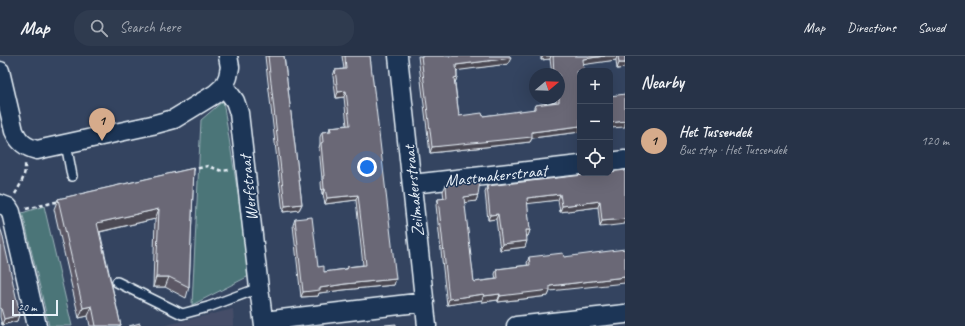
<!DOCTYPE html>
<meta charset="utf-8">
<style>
body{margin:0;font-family:Caveat,sans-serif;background:#2f3b4f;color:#f1f3f6}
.controls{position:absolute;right:12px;top:12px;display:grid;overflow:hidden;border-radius:8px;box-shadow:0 4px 16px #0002}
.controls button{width:36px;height:36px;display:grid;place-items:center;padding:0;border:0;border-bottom:1px solid #434e60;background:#273348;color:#f1f3f6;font:20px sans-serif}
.compass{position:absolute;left:529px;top:12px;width:36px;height:36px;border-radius:50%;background:#273348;box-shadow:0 4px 16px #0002;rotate:71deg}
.scale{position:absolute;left:12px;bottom:10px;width:46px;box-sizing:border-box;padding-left:4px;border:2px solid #e8f1f8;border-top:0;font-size:11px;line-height:14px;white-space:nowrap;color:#e8f1f8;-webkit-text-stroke:3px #1d3557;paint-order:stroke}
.you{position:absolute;left:367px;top:111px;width:14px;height:14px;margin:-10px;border:3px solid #fff;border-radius:50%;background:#1a73e8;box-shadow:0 0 0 6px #1a73e833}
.badge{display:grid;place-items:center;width:26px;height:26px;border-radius:50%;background:#d6ab8b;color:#111;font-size:13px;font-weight:700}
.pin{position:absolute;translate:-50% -33px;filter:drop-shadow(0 1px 2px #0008)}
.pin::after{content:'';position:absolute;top:21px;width:14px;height:12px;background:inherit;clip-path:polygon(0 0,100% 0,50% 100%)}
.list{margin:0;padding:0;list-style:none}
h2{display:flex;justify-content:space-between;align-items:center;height:52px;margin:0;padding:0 16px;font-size:17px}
h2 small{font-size:13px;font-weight:400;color:#a4aab4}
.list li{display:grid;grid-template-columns:26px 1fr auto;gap:12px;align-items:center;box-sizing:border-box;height:64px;padding:0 16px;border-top:1px solid #434e60}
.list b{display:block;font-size:15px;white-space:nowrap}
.list p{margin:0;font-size:13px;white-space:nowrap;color:#a4aab4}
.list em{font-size:13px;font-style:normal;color:#a4aab4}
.icon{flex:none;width:22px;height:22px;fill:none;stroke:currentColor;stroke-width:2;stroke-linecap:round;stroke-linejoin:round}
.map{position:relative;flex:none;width:625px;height:270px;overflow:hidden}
header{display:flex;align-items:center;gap:24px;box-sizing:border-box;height:56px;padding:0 20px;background:#273348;border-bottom:1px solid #434e60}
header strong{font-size:19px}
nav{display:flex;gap:22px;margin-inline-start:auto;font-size:14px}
.search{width:280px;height:36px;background:#2f3b4f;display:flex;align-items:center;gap:10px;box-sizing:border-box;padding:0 14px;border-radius:16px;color:#a4aab4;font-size:15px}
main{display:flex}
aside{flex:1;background:#273348}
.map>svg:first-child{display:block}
.built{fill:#444e67}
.green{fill:#4b7478;stroke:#9ab2b8}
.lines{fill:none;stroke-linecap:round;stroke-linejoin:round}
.lane-casing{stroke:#e8f1f8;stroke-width:12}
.street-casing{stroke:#e8f1f8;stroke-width:21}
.path{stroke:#e8f1f8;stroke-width:2.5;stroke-dasharray:4 3;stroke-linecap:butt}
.lane{stroke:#1d3557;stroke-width:9}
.street{stroke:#1d3557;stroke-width:18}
.wall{fill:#5c5965;stroke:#e8f1f8}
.shaded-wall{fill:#4b4853;stroke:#e8f1f8}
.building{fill:#6b6776;stroke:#e8f1f8}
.labels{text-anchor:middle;stroke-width:3;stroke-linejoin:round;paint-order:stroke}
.street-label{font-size:17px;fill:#e8f1f8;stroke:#1d3557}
</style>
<header>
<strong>Map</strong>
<div class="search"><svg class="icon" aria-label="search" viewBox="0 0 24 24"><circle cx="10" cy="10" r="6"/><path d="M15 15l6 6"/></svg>Search here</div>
<nav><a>Map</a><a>Directions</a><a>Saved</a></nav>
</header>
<main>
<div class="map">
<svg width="625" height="270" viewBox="0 0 625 270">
<rect width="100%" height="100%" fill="#344460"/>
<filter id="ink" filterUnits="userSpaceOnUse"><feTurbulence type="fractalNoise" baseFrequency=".025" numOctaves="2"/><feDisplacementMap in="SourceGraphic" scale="8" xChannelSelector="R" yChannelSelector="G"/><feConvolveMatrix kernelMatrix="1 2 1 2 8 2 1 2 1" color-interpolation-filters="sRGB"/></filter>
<g filter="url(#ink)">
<path class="built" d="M233,253L234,270H162Z"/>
<path class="green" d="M223,45L251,219L192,249L201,64Z
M44,150L72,270H49L24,163L22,157Z"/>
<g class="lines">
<g class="lane-casing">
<path id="lane" d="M66,88L72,120
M117,226L182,258L208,251L259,232"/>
</g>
<g class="street-casing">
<path id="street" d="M398,0L427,270
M0,15L14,75C19,86 25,91 37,94L152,69L174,63L215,38L224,30L228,21L230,11L228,0
M224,30L235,45L239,57L259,232L264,270
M610,106L625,104
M412,128L580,109
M0,148L8,151L11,156L37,270
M264,265L425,246
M516,270L625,258"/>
</g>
<path class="path" d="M191,114L208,110L222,115L229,114
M15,138C21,128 26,119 25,107
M26,153L60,145"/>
<use href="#lane" class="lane"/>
<use href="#street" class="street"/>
</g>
<path class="wall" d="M265,0H284L302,148L299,154L283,156Z
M342,0H370L394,229L343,234L319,237L318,240L301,241L293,169L295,163L318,211L324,216L346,213L347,211L363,209L356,144L325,148L323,138L322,139L321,126L322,123L319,92L320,88V81L322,76L329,75L330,71L347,69L344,41L336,42L333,20L335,14L344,13Z
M418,0H510L508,8L457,14V21L455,27L459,60H483L533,54L535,49L556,46V42H559V18H552L550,3L541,4V0H625V12L617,13L616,4L583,8L580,15V21H578L580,42V76L532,82L530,86L430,97Z
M194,112L189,231L186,242L165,231H153L155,163L100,176L121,270H90L88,260L79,262L54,153L58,143Z
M625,114L600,171L598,151L560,156L558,144L527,147L530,174L528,180H527L525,191L500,194L496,163L488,164L485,136L487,130Z
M446,129L478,139L476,145L464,146L474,226L496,223L495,218L497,213L528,209L527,207L529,201L550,235L548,240L498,246V244L482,246V244L447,249L436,149L438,143H444L443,135Z
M0,172L18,255L17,265L2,269L0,261Z"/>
<path class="shaded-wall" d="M543,0H551L550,3L541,4Z
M605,0H617L616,4L581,9L583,3Z
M511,2L508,8L454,15L456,9Z
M619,7H625V12L617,13Z
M577,15H580V21H575Z
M457,21L455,27H452L454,22Z
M346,35L344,41L336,42L338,36Z
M625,65V71L610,72V67Z
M580,70V76L532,82L530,86L430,97L432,91L532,76Z
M324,133H325L323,138L322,139Z
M560,138L558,144L525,148L527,142Z
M358,139L356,144L325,148L327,142Z
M478,139L476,145L462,147L464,141Z
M600,145L598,151L560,156L562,150Z
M302,148L299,154L283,156L285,150Z
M159,153L155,163L94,177L97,167Z
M498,158L496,163L488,164L490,159Z
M625,163V168L600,171L602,165Z
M526,174H530L528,180H524Z
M527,185L525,191L500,194L502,188Z
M156,221H169L165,231H153Z
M625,221V227L550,235L548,240L498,246L500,240L550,230Z
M396,223L394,229L343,234L319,237L318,240L301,241L303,236L320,232L345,228Z
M484,238L482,244L447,249L449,243Z
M500,238L498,244L482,246L484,240Z
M92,250L88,260L79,262L83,252Z
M19,259L17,265L2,269L4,263Z"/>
<path class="building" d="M268,0H284L302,148L285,150Z
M345,0H370L396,223L345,228L320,232V234L303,236L295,163L312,161L318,211L324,210V216L347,213V211L366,209L358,139L327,142L325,133H324L323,120H324L321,87L323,86L322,76L331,75L330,71L350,69L346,35L338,36L335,14L346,13Z
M421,0H510L511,2L456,9L457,21L454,22L459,60L482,57L483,60L535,53V49L559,46V18H554L553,0H605L583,3L584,15H577L580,42V70L532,76V81L432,91Z
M618,0H625V7H619Z
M625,38V65L610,67V40Z
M194,112L189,231L169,221H156L159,153L97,167L121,270H96L92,250L83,252L58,143Z
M625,114V163L602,165L600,145L562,150L560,138L527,142L530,174H526L527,185L502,188L498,158L490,159L487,130L601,117H610V116Z
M480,125L478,139L464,141L474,226L498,223L497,213L530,209L529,201L563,197L564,201L625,193V221L550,230V234L500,240V238L484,240V238L449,243L438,143L447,142L446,129Z
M0,172L2,177L19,254H18L19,259L4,263L1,252H0Z
M140,267V270H129Z
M396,268V270H374Z"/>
</g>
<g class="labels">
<g class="street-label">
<text transform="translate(496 119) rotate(-6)" y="6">Mastmakerstraat</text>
<text transform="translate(248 132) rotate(-96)" y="6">Werfstraat</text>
<text transform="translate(413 135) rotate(-96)" y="6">Zeilmakerstraat</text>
</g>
</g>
</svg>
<div class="controls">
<button>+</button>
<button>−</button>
<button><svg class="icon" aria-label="locate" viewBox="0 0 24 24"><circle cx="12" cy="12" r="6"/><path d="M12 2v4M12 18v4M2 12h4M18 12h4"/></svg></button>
</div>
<svg class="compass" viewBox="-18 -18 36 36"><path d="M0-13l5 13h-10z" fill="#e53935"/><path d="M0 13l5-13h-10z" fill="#a4aab4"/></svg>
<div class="scale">20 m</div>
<div class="you"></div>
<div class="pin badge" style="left:102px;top:85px">1</div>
</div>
<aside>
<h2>Nearby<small></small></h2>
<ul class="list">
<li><span class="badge">1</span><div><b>Het Tussendek</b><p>Bus stop · Het Tussendek</p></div><em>120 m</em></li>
</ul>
</aside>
</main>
